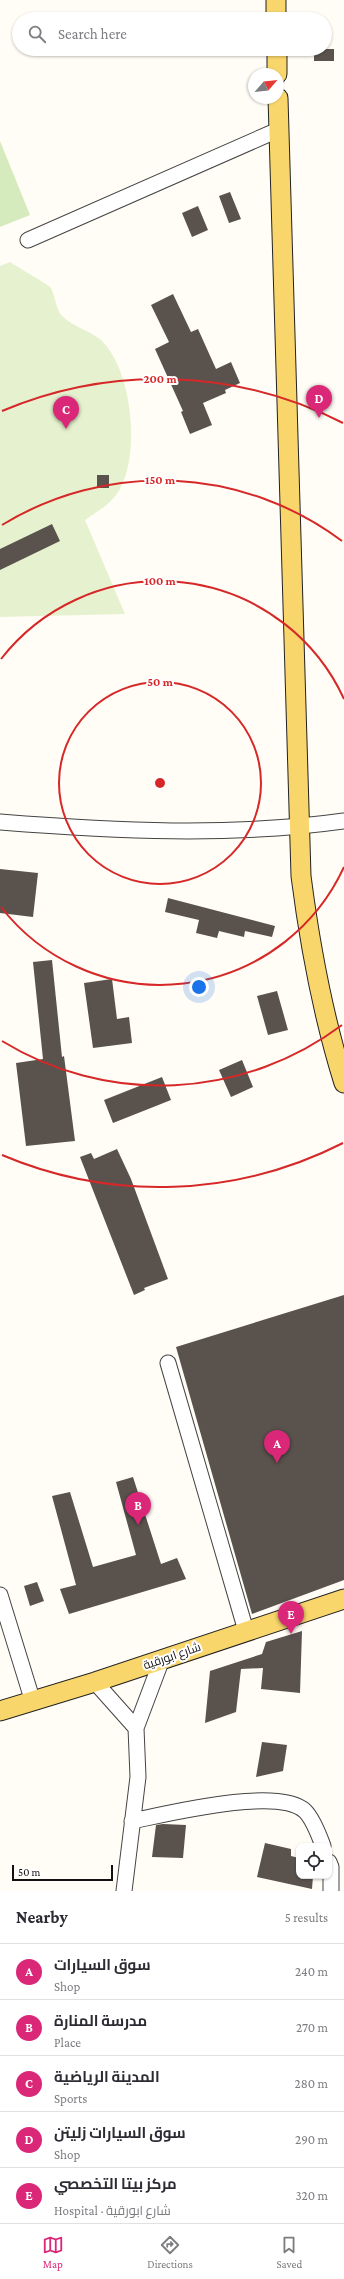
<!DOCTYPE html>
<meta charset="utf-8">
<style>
body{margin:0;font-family:"Crimson Pro",Cairo,serif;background:#f2f2f3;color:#2b2b33}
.controls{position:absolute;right:12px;bottom:12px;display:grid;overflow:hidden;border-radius:8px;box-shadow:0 1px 3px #0004}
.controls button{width:36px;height:36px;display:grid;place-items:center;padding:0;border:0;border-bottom:1px solid #e1e1e2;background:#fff;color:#2b2b33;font:20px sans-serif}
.compass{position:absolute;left:248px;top:68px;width:36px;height:36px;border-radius:50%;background:#fff;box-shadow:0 1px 3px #0004;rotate:62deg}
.scale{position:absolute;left:12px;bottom:10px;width:101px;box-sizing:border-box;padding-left:4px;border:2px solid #111;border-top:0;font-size:11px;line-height:14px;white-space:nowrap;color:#111;-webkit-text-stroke:3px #fff;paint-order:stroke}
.you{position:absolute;left:199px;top:987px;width:14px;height:14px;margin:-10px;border:3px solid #fff;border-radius:50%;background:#1a73e8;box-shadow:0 0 0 6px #1a73e833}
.badge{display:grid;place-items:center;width:26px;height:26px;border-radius:50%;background:#db2777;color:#fff;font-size:13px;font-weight:700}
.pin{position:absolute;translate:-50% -33px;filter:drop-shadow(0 1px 2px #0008)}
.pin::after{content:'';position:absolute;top:21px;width:14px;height:12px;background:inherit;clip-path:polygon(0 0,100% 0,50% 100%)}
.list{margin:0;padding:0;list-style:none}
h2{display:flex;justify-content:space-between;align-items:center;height:52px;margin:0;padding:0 16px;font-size:17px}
h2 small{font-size:13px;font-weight:400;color:#7c7c81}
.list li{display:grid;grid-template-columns:26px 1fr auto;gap:12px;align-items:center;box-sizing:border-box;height:56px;padding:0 16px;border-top:1px solid #e1e1e2}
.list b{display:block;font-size:15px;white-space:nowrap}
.list p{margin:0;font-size:13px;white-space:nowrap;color:#7c7c81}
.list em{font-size:13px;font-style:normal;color:#7c7c81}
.icon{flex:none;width:22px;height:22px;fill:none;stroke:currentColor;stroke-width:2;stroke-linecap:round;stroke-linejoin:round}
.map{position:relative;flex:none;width:344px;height:1891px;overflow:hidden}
.search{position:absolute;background:#fff;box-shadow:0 1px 3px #0004;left:12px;right:12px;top:12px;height:44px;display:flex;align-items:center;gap:10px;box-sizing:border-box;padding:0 14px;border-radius:22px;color:#7c7c81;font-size:15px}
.sheet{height:332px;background:#fff}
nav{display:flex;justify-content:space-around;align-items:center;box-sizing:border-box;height:56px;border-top:1px solid #e1e1e2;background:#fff;font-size:11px;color:#7c7c81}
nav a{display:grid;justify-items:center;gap:2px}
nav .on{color:#db2777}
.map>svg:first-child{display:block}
.green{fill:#d5ebbd}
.pitch{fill:#e6f2cf}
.building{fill:#5a524d}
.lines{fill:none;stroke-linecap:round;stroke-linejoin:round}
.minor-casing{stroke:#444;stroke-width:17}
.major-casing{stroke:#222;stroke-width:21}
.minor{stroke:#fff;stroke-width:15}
.major{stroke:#f9d66b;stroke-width:19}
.ring{fill:none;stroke:#d62828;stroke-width:2}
.labels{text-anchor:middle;stroke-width:4;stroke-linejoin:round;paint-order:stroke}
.street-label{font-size:12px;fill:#111;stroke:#fff}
.centre{fill:#d62828;stroke:#fff;stroke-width:2}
.ring-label{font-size:12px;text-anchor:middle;font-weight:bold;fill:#d62828;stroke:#fff;stroke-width:4;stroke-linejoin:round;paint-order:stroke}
</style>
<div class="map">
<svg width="344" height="1891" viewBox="0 0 344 1891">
<rect width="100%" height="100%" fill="#fffdf5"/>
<path class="green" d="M0,141L30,215L0,227Z"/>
<path class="pitch" d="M10,262C16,266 49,285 51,288C55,296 56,310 62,316C72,326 90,331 101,340C133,370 142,460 116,495C108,506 96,512 85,520L125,614L0,617V266Z"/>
<path class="building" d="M314,49H334V61H314Z
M230,192L241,219L229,223L219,196Z
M198,206L208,230L192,237L182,213Z
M173,294L191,332L198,329L216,369L231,362L240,383L225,390L226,393L203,403L212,425L190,434L181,412L183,411L155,349L169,342L151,305Z
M97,475H109V488H97Z
M52,524L60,541L0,570V549Z
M0,869L38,873L33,917L0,913Z
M168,898L275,926L272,937L245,931L244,937L219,931L217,938L196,933L199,920L165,912Z
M52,960L62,1057L64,1056L75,1141L26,1146L16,1063L43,1059L33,962Z
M112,979L117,1019L129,1017L132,1043L93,1048L84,983Z
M277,991L288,1030L268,1035L257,996Z
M242,1060L253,1087L231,1097L219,1070Z
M162,1077L171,1100L113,1123L104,1100Z
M117,1149L131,1179L168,1279L144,1288L145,1290L134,1295L80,1157L91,1153L94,1159Z
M344,1295V1580L252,1614L176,1347Z
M133,1477L161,1564L177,1558L186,1579L69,1614L60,1589L76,1585L52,1496L70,1492L93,1567L136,1555L116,1482Z
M37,1582L44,1601L30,1606L24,1586Z
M302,1631L300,1693L261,1689L263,1668L241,1669L236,1712L205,1723L210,1671L262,1654L266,1642Z
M262,1742L287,1745L283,1771L256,1777Z
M163,1824L186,1825L183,1858L152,1857L156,1825Z
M265,1843L291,1849V1856L299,1858V1876H313L312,1889L257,1877Z"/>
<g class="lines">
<g class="minor-casing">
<path id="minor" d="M28,240L278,130
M0,822C114,831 230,837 344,821
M168,1363L246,1631
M0,1595L33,1702
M95,1682L136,1728
M132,1821C167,1814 278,1786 305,1811C313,1819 319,1835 323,1846
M329,1862L331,1867V1891
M124,1891L138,1777L136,1728L162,1659"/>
</g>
<g class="major-casing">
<path id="major" d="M276,0V19
M277,49V74
M278,98L301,876C310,946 323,1016 344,1083
M0,1711L95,1682L344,1599"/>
</g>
<use href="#minor" class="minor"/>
<use href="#major" class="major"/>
</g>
<g class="ring">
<circle cx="160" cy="783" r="101"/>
<path d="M344 867A202 202 0 0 1 1 907M1 659A202 202 0 0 1 344 699"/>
<path d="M342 1025A303 303 0 0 1 2 1041M2 525A303 303 0 0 1 342 541"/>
<path d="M343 1143A404 404 0 0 1 2 1155M2 411A404 404 0 0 1 343 423"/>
</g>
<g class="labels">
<g class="street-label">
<text transform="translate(172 1656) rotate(-19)" y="4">شارع ابورقية</text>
</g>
</g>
<circle cx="160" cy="783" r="6" class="centre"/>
<g class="ring-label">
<text x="160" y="383">200 m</text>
<text x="160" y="484">150 m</text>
<text x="160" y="585">100 m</text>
<text x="160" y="686">50 m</text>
</g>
</svg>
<div class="controls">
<button><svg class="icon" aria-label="locate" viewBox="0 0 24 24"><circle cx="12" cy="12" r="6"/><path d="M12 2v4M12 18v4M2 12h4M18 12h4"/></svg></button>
</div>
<svg class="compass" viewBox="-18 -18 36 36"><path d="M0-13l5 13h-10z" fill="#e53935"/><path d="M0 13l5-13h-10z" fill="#7c7c81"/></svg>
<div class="scale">50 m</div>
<div class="you"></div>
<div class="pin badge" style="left:277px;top:1463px">A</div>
<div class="pin badge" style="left:138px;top:1525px">B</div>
<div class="pin badge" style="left:66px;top:429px">C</div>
<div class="pin badge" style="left:319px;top:418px">D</div>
<div class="pin badge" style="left:291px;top:1634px">E</div>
<div class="search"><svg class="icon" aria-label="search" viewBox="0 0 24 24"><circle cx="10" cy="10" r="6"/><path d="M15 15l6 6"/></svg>Search here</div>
</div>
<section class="sheet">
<h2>Nearby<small>5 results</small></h2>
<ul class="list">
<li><span class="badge">A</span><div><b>سوق السيارات</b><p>Shop</p></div><em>240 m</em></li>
<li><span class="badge">B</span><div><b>مدرسة المنارة</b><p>Place</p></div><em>270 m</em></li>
<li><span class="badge">C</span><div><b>المدينة الرياضية</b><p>Sports</p></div><em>280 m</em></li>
<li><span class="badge">D</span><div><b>سوق السيارات زليتن</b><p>Shop</p></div><em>290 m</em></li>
<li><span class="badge">E</span><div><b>مركز بيتا التخصصي</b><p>Hospital · شارع ابورقية</p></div><em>320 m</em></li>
</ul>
</section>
<nav>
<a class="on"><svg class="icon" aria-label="map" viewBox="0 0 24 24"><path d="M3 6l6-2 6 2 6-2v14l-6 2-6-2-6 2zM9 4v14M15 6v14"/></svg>Map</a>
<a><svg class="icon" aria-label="directions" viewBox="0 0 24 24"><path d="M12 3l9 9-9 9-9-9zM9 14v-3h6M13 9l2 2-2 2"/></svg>Directions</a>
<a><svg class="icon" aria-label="saved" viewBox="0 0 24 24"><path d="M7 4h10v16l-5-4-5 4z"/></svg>Saved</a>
</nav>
